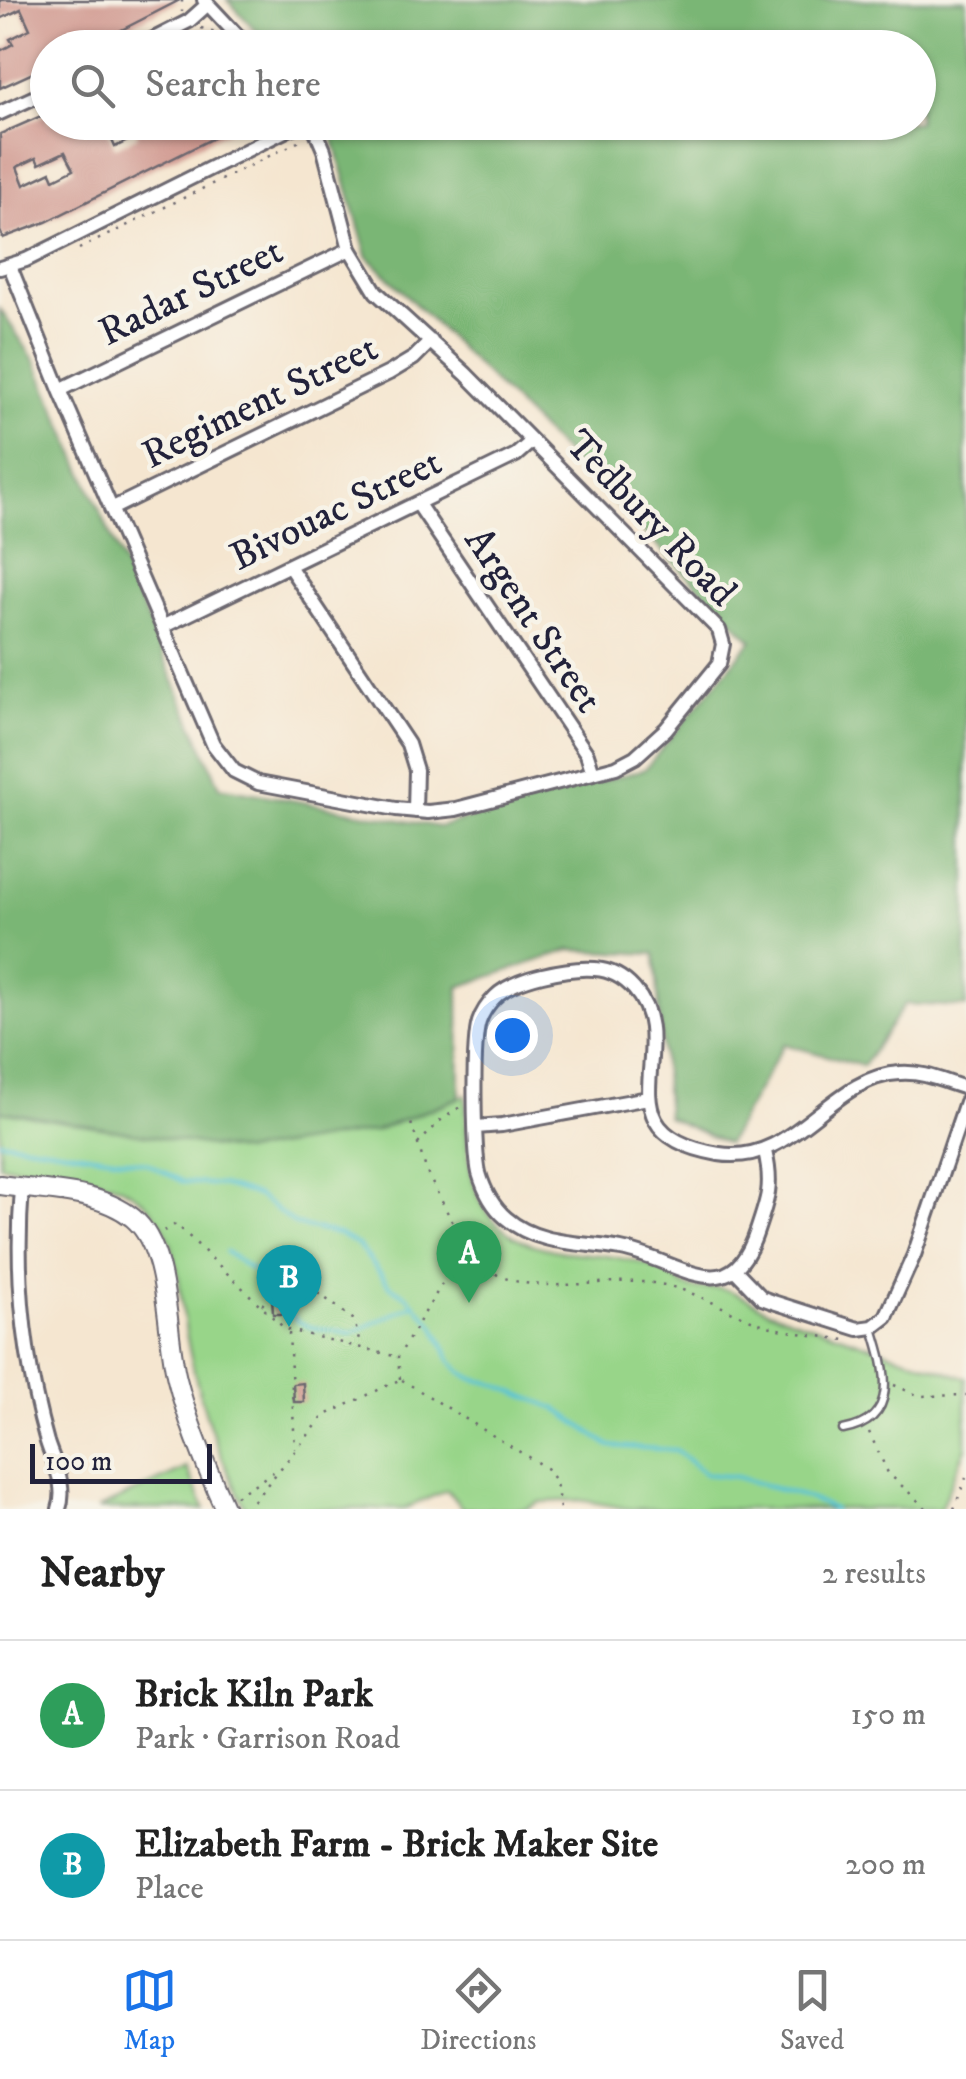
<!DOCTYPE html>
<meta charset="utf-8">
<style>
body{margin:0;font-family:"IM FELL DW Pica",serif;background:#f2f2f2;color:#222}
.scale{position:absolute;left:30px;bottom:25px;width:182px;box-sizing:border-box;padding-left:10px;border:5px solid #22223b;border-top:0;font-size:28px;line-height:35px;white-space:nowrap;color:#22223b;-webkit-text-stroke:8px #f7f3e8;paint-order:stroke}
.you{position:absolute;left:512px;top:1035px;width:35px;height:35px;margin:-25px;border:8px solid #fff;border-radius:50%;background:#1a73e8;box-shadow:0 0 0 15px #1a73e833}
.badge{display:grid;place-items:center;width:65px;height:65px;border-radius:50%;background:#1a73e8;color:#fff;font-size:32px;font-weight:700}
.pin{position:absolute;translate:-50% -82px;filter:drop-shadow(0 2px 5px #0008)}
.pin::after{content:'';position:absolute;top:52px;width:35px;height:30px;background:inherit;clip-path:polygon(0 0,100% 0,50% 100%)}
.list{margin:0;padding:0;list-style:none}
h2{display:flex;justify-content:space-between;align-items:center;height:130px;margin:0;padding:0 40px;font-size:42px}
h2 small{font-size:32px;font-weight:400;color:#767676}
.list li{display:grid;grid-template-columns:65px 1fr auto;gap:30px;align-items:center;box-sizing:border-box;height:150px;padding:0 40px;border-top:2px solid #e0e0e0}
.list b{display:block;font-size:38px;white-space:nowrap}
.list p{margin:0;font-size:32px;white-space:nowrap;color:#767676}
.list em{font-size:32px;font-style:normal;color:#767676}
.icon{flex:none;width:55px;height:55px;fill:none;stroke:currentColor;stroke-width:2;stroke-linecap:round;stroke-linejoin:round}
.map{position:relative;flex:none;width:966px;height:1509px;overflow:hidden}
.search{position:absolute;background:#fff;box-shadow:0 2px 8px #0004;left:30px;right:30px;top:30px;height:110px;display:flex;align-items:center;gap:25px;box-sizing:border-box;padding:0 35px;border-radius:55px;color:#767676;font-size:38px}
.sheet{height:430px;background:#fff}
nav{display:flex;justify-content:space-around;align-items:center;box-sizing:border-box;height:140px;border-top:2px solid #e0e0e0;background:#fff;font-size:28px;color:#767676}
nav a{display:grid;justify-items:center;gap:5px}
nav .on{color:#1a73e8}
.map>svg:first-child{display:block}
.green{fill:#98d589;stroke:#5d7c62;stroke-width:2.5}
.forest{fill:#7ab675;stroke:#4e6c58;stroke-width:2.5}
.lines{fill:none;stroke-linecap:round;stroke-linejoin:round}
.stream{stroke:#5ac4d5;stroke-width:4}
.building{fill:#d0988f;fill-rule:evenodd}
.lane-casing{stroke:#6c676f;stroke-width:11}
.street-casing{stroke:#6c676f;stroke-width:18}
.secondary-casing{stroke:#6c676f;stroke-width:22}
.path{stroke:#6c676f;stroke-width:2.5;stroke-dasharray:2.5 8;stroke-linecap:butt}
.lane{stroke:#fff;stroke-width:6}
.street{stroke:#fff;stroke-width:12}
.secondary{stroke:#fff;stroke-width:18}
.labels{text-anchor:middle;stroke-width:9;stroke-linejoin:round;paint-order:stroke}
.street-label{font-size:40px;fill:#22223b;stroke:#f7f3e8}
</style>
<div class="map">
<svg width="966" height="1509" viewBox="0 0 966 1509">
<rect width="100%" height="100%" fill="#f7f3e8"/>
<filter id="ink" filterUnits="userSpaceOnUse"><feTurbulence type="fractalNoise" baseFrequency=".01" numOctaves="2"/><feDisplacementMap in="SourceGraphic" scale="20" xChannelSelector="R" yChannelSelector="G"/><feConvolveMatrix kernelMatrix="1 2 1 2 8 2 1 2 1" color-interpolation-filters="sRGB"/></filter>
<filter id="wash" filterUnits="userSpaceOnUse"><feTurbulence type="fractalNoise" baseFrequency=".0048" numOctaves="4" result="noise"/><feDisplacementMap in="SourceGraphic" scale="40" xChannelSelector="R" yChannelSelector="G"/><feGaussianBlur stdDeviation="2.25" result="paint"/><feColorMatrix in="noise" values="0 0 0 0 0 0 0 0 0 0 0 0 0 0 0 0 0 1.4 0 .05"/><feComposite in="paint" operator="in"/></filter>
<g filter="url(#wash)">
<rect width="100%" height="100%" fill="#f5e6d0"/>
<path class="green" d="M466,1095C467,1161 465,1230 545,1248C568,1254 591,1253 614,1257C629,1260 659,1265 672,1276C676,1279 679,1283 683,1285C695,1290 701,1289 713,1288C731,1287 754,1303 769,1311L966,1378V1447L940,1509H630L580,1500L540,1502L525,1509H463L447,1490L404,1509H246C226,1470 209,1430 198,1387C192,1365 187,1342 184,1319C177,1272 178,1226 135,1195C102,1172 39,1171 0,1165V1109L375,1131Z
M187,1468L205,1509H98Z"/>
<path class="forest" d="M227,0H966V1007L905,1004L863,1066L784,1044L727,1144L667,1117L655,954L570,950L459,987L460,1097L375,1131L245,1152L0,1111V309L35,361L220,787L439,827L645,769L752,640L367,256L329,123L918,122V48L272,47Z"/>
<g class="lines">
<path class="stream" d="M0,1141L147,1163L183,1182L221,1185L258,1196L296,1225L338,1234L358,1245L390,1286L407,1296L434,1325L451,1361L461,1372L473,1379L491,1383L555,1408L610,1446L676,1450L705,1474L737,1477L805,1497L834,1509
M226,1252L250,1269L272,1278L291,1314L297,1321L310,1327L352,1333L415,1304"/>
</g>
<g id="blocks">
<path class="building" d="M0,0H180L98,42L96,39L78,48H48V65L44,68L0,88V51L13,44L10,39L30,29L21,9L0,19Z
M200,34L206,48H173L188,40Z
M48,113V122H121L107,129L115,147L138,136L136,132L150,125L152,129L166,122H245L46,222L3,238L0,231V134ZM65,152L74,169L54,179L51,172L24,185L17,167L36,158L39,164Z
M282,1296L283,1314H273L272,1297Z
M303,1383L304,1402H294L293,1384Z"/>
</g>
</g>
<g filter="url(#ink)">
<use href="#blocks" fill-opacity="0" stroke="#6c676f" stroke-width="2.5"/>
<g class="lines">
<g class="lane-casing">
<path id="lane" d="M843,1430C901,1419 886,1370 873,1328"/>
</g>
<g class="street-casing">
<path id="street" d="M204,0L249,48
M136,48L189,21L208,4
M0,113L48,91
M10,266L60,390L213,744L234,771L258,783L396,809L428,812L456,809L616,767L635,757L666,729L719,664L723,644L719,630L466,374L376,292L350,249L324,150L312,122
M0,268L26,260L303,122
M60,390L350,249
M418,504L587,754L593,773
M111,509L389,373L414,358L431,341
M289,566L408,744L416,770L415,811
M162,627L516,455L532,441
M476,1127L502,1125L648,1098
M765,1151C773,1185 768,1199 757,1231C730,1314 680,1260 621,1249C582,1242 538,1246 506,1218C493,1207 484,1190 479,1173C474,1150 472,1044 479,1022C482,1013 488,1004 495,997C513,978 569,967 595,969C610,970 624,978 634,989C686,1047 594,1133 719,1154C795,1166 830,1076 900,1073C923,1071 945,1082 966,1088
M22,1188C15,1273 24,1360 47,1442C54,1464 67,1486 59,1509
M736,1271L762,1298L773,1302L858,1329L873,1327L886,1317L914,1255L966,1102"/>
</g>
<g class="secondary-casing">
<path id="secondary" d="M0,1185C42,1191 99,1190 133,1218C171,1250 165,1333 177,1379C188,1424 206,1467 225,1509"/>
</g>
<path class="path" d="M182,0V12
M201,28L212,31L228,48
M79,249L298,142L296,139
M418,1144L440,1121L460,1107
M164,1231L176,1224L285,1329L398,1357
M465,1246C506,1309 592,1275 653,1283C694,1288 729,1314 768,1326C794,1334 824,1336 851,1341
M262,1305L281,1281L290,1276C313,1288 333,1304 354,1320L360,1345
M289,1333L295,1449
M400,1379L398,1357L465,1246L428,1175L410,1120
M402,1380L546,1468L556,1482L560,1509
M894,1385L919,1396L966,1395
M869,1432L888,1473L927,1509
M236,1496L275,1471
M247,1509L324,1416L399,1380
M954,1509L966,1478"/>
<use href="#lane" class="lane"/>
<use href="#street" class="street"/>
<use href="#secondary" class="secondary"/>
</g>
</g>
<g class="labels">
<g class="street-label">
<text transform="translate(190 290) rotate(-26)" y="14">Radar Street</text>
<text transform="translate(259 400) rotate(-26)" y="14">Regiment Street</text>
<text transform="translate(335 508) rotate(-26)" y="14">Bivouac Street</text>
<text transform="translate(652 517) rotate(46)" y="14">Tedbury Road</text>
<text transform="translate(535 619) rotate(56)" y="14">Argent Street</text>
</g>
</g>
</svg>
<div class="scale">100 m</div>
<div class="you"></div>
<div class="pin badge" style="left:469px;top:1303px;background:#2e9e5b">A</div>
<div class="pin badge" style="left:289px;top:1327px;background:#0f9aa8">B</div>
<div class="search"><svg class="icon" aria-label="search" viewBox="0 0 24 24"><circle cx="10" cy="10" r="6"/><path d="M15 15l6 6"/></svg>Search here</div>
</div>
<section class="sheet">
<h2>Nearby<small>2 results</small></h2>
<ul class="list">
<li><span class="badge" style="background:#2e9e5b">A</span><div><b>Brick Kiln Park</b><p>Park · Garrison Road</p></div><em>150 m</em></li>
<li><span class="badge" style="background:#0f9aa8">B</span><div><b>Elizabeth Farm - Brick Maker Site</b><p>Place</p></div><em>200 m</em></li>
</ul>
</section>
<nav>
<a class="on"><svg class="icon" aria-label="map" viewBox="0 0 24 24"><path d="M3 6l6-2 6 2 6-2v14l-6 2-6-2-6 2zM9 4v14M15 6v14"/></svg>Map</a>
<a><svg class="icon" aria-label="directions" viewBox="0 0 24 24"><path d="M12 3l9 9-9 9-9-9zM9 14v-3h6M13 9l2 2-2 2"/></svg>Directions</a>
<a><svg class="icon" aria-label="saved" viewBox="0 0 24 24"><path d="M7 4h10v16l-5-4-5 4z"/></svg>Saved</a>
</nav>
